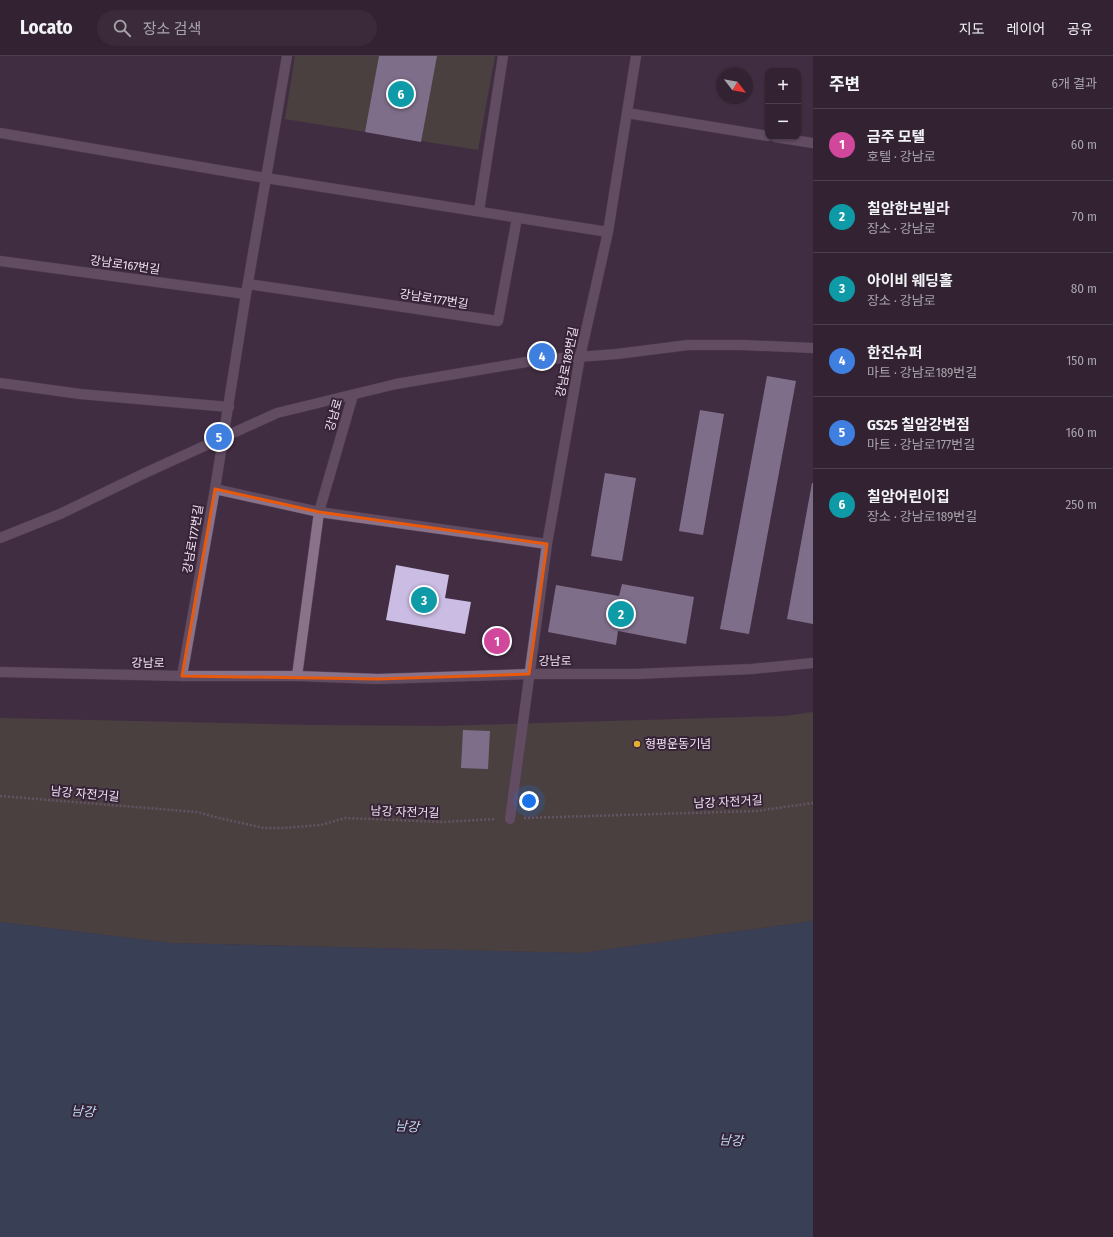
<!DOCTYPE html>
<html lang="ko">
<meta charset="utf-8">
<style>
body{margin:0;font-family:"Fira Sans Condensed","Noto Sans KR",sans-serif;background:#3a2a3a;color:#f1f3f6}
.controls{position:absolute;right:12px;top:12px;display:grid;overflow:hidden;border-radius:8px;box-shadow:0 1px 3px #0004}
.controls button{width:36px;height:36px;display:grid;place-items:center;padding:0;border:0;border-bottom:1px solid #4d3f4d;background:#322232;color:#f1f3f6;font:20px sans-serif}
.compass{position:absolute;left:717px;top:12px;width:36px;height:36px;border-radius:50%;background:#322232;box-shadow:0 1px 3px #0004;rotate:121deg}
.you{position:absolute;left:529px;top:745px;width:14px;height:14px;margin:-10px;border:3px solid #fff;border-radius:50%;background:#1a73e8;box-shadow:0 0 0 6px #1a73e833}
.badge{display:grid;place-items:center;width:26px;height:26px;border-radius:50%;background:#bca0f2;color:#fff;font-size:13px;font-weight:700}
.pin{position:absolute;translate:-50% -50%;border:2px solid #fff;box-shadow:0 1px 4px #0006}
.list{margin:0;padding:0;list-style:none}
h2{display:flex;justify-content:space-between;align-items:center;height:52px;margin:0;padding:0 16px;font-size:17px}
h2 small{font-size:13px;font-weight:400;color:#a8a4ac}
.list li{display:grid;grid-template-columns:26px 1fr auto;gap:12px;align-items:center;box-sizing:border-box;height:72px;padding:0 16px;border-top:1px solid #4d3f4d}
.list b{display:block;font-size:15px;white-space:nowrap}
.list p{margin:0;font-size:13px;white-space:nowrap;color:#a8a4ac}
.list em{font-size:13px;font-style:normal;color:#a8a4ac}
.icon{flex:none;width:22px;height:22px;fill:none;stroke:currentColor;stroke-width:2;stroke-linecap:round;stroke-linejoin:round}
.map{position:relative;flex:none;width:813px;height:1181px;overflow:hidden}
header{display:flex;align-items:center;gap:24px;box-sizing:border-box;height:56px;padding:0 20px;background:#322232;border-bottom:1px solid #4d3f4d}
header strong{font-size:19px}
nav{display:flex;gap:22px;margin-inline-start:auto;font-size:14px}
.search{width:280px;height:36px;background:#3a2a3a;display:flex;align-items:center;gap:10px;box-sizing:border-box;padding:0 14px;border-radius:22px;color:#a8a4ac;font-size:15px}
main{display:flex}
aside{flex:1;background:#322232}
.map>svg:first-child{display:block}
.green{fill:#54583c}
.water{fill:#30566d}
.building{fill:#cbbce3}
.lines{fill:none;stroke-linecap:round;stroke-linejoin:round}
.minor-casing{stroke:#5c4a5c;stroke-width:11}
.tertiary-casing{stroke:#5c4a5c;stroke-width:11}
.path{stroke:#918091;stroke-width:2.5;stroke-dasharray:2 2;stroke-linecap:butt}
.minor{stroke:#8a728a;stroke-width:10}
.tertiary{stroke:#8a728a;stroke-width:10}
.marked{fill:none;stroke:#e8590c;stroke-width:3;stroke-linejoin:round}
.poi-dot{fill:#e3ae35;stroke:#372338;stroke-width:1.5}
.labels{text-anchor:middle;stroke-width:4;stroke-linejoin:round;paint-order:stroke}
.street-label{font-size:12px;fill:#f0e3f0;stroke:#372338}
.poi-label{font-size:12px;fill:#f0e3f0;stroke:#372338;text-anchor:start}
.water-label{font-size:13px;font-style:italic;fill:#b8def6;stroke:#372338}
</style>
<header>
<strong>Locato</strong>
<div class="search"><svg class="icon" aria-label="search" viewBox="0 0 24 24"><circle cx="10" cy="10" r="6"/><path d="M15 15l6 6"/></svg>장소 검색</div>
<nav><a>지도</a><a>레이어</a><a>공유</a></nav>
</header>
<main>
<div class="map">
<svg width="813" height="1181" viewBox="0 0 813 1181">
<rect width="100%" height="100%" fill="#422d42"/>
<path class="green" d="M295,0H495L478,94L285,63Z
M813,656V865L582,897L171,887L0,866V662L308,669L441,670L785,660Z"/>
<path class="water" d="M813,865V1181H0V866L171,887L582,897Z"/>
<path class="building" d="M379,0H437L421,86L365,76Z
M767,320L796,325L749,578L720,573Z
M700,354L724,358L703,479L679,475Z
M605,417L636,422L622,505L591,500Z
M812,427H813V568L787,563Z
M396,509L449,519L445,542L471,546L465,578L386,564Z
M622,528L694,541L686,588L618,575L616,589L548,576L556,529L619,540Z
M463,674L490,675L488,713L461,712Z"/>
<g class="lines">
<g class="minor-casing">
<path id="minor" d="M627,57L768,80
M0,77L266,122L608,176
M775,81L813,87
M479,155L503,0
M0,205L246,238
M248,228L498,265L517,162
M0,327L80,338L229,351
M215,433L319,456L547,488
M0,482L60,458L145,417L277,357L396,328L538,304L617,298L688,289H742L813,292
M182,620L215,433L246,238L287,0
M297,620L319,456L353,339
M510,763L547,488L580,301L608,176L636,0"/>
</g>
<g class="tertiary-casing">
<path id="tertiary" d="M0,616L182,620H297L378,623L529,618H636L752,613L813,607"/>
</g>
<path class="path" d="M0,740L197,756L219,762L264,772H283L321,769L345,762L443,766L495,763
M524,762L756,755L813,747"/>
<use href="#minor" class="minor"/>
<use href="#tertiary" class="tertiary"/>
</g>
<path d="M0 0H813V1181H0ZM215,433L319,456L547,488L529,618L378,623L182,620Z" fill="#422d42" fill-opacity=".55" fill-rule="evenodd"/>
<path class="marked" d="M215,433L319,456L547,488L529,618L378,623L182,620Z"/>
<circle class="poi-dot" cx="637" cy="688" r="4"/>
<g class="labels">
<g class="street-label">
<text transform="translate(125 209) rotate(8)" y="4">강남로167번길</text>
<text transform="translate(434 243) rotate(9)" y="4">강남로177번길</text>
<text transform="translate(567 306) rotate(-79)" y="4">강남로189번길</text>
<text transform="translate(334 359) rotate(-74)" y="4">강남로</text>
<text transform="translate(193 483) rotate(-80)" y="4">강남로177번길</text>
<text x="555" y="609">강남로</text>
<text transform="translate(148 607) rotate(1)" y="4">강남로</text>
<text transform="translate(85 738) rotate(5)" y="4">남강 자전거길</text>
<text transform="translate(728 746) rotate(-3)" y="4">남강 자전거길</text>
<text transform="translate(405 756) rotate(2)" y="4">남강 자전거길</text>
</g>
<g class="poi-label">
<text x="645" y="692">형평운동기념</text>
</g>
<g class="water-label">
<text transform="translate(83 1055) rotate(3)" y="5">남강</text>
<text transform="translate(407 1070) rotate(3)" y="5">남강</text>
<text transform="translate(731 1084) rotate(3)" y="5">남강</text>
</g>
</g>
</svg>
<div class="controls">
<button>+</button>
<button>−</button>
</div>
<svg class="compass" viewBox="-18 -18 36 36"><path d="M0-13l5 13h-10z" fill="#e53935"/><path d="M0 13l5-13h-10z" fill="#a8a4ac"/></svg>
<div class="you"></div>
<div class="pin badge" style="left:497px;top:585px;background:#d1479c">1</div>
<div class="pin badge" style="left:621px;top:558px;background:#0f9aa8">2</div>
<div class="pin badge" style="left:424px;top:544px;background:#0f9aa8">3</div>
<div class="pin badge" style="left:542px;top:300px;background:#3f7fe0">4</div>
<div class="pin badge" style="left:219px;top:381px;background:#3f7fe0">5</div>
<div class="pin badge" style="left:401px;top:38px;background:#0f9aa8">6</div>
</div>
<aside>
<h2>주변<small>6개 결과</small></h2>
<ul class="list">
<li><span class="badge" style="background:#d1479c">1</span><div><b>금주 모텔</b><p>호텔 · 강남로</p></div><em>60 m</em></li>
<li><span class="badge" style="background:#0f9aa8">2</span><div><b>칠암한보빌라</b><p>장소 · 강남로</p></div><em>70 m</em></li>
<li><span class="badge" style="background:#0f9aa8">3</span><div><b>아이비 웨딩홀</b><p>장소 · 강남로</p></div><em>80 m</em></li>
<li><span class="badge" style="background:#3f7fe0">4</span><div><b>한진슈퍼</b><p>마트 · 강남로189번길</p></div><em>150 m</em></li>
<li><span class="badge" style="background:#3f7fe0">5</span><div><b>GS25 칠암강변점</b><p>마트 · 강남로177번길</p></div><em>160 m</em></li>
<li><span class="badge" style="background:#0f9aa8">6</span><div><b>칠암어린이집</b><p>장소 · 강남로189번길</p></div><em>250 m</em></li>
</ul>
</aside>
</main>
